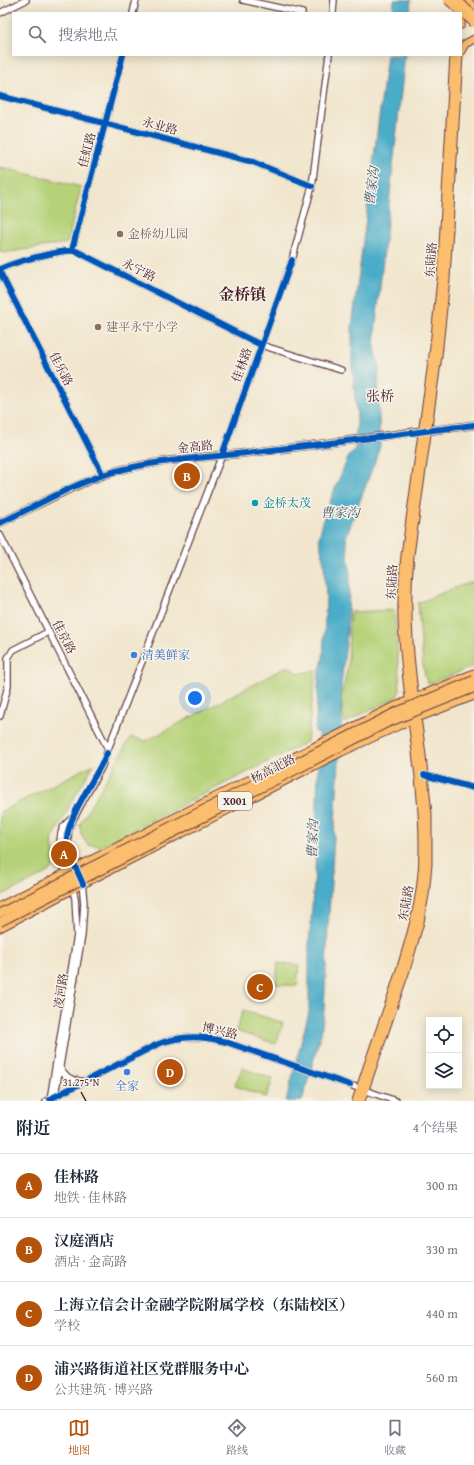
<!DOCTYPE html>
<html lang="zh">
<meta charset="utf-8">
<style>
body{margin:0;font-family:"Gentium Book Plus","Noto Serif SC",serif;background:#f6f6f7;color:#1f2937}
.controls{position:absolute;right:12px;bottom:12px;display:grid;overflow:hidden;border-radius:0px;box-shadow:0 2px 10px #0003}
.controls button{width:36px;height:36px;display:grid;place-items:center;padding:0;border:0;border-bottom:1px solid #e0e1e3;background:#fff;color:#1f2937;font:20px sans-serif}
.you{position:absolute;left:195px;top:698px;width:14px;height:14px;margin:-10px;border:3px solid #fff;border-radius:50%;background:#1a73e8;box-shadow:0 0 0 6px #1a73e833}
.badge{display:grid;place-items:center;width:26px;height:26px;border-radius:50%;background:#b45309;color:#fff;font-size:13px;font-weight:700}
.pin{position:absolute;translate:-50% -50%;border:2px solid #fff;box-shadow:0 1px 4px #0006}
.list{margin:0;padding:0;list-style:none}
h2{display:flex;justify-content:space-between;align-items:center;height:52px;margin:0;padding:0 16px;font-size:17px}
h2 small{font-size:13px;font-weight:400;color:#747a83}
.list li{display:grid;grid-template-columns:26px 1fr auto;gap:12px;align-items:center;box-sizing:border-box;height:64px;padding:0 16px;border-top:1px solid #e0e1e3}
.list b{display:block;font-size:15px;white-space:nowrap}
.list p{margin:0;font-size:13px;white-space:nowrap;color:#747a83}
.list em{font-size:13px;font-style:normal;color:#747a83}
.icon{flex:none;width:22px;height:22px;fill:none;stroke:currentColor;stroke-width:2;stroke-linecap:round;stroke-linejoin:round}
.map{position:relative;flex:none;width:474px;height:1101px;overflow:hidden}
.search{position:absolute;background:#fff;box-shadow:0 2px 10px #0003;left:12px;right:12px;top:12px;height:44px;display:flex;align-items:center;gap:10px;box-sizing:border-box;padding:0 14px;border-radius:0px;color:#747a83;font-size:15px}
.sheet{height:308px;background:#fff}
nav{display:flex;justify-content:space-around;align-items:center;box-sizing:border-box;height:56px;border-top:1px solid #e0e1e3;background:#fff;font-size:11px;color:#747a83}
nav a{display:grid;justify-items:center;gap:2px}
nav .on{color:#b45309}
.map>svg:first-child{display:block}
.green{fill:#b5d278;stroke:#807852}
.water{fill:#48acc8;stroke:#49667a}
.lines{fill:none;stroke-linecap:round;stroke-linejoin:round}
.minor-casing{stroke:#633d43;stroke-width:8}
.major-casing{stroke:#633d43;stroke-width:9}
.minor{stroke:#fff;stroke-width:5.5}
.major{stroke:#fbbd6e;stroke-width:7}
.highway-bridge-casing{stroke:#633d43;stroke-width:10;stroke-linecap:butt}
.highway-bridge{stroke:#fbbd6e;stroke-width:8}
.cycleway-casing{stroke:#f7f3e8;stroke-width:8}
.cycleway{stroke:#0057b8;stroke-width:6}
.ticks{fill:none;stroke:#4a1f2b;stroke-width:1.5}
.education-dot{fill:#8d6e63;stroke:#f7f3e8;stroke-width:1.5}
.culture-dot{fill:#0f9aa8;stroke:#f7f3e8;stroke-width:1.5}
.shop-dot{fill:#3f7fe0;stroke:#f7f3e8;stroke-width:1.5}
.labels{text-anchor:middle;stroke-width:3;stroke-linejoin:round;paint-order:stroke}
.shield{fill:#f7f3e8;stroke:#7e5f64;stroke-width:1}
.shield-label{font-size:11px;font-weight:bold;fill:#4a1f2b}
.street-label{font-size:12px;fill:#4a1f2b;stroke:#f7f3e8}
.education-label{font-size:12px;fill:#785e54;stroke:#f7f3e8;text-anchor:start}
.culture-label{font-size:12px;fill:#0d838f;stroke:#f7f3e8;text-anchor:start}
.shop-label{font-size:12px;fill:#366cbe;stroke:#f7f3e8;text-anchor:start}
.water-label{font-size:13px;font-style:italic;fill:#49576a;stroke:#f7f3e8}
.quarter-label{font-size:14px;fill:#4a1f2b;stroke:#f7f3e8}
.district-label{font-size:16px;font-weight:bold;fill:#4a1f2b;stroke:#f7f3e8}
.ticks-label{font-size:10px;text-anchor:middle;fill:#4a1f2b;stroke:#f7f3e8;stroke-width:3;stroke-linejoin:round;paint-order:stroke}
</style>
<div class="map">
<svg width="474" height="1101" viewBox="0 0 474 1101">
<rect width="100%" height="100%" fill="#f7f3e8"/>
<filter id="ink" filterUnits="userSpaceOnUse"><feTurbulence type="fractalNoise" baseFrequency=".025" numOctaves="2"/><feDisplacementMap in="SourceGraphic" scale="8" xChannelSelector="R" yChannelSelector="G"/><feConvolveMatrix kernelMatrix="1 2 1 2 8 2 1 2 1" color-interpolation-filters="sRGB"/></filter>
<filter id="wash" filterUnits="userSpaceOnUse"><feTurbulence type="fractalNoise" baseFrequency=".012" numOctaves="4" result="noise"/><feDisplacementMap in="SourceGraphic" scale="16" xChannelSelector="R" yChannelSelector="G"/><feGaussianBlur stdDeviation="0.9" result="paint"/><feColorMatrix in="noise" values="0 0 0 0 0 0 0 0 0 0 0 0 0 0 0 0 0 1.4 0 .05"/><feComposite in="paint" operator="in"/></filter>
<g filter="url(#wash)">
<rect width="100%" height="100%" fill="#f1e6cd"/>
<path class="green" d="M0,167L81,187L67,243L3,253L0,252Z
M474,581V666L432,683H427L423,666L418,603L449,590Z
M394,610L400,689L397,697L344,723L341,700L348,665L350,612Z
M288,666L299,674L316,670L307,742L115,839L101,846L88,845L81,835L80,824L131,737L146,741Z
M94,764L72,801L52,840L55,866L46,874L0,896V812Z
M278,963L299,965L297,986L276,984Z
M243,1010L283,1023L276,1044L236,1031Z
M242,1068L273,1079L266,1097L235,1086Z"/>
<path class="water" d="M394,0H411L410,13H393Z
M387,55H405L374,343L379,365L378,389L380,446L374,464L346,537L350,574L347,635L341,685L342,717L328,928L324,1011L321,1034L302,1101H286L309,1012V945L315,870L319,734L315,731L319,673L323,659L326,597L324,564L319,538L325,513L349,455L355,449L357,417L352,366V327Z"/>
</g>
<g filter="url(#ink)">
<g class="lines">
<g class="minor-casing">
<path id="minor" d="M243,0L302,13
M0,13L26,0
M133,13L136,0
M333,13L334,0
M0,96L253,162L312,186
M72,250L123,55
M0,269C14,262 62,249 76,251L261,345L341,370
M0,272L103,475
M0,535L108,749
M0,716L8,686V658L13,650L46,633
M424,775L474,788
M77,870C70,856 65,841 70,825L102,766L108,749L222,455L292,260L312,186L329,55
M67,876C62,863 56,839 64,826C66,824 69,821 71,819
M60,1067C65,1077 72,1082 82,1081
M50,1100L77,935L75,898L72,886
M46,1101L156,1045C179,1035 202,1035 226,1042L396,1101
M54,1101L82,935L84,903L82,882"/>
</g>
<g class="major-casing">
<path id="major" d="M467,0L474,7
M461,25L463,0
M461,51L465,44L474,39
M427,431L474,425
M0,523C37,506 74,484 113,472C159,459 206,458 254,452C310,446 366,438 422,431
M0,906L386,710L474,673
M0,928L87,882L342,752L407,722L474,696
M356,1101C367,1066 379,1032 391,998C407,949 423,902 423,851C424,774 405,698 402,621C401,599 403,577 405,555L433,355L441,279L454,55
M361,1101L407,967L420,922L425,895L428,865V814C425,787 423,759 419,732C411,673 404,615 410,555L438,356L446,279L459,55"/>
</g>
<use href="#minor" class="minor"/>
<use href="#major" class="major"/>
<g class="highway-bridge-casing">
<path id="highway-bridge" d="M448,0L474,23
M457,0L474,16
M0,913L396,712L474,680
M0,922L387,723L474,688"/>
</g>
<use href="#highway-bridge" class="highway-bridge"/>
<g class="cycleway-casing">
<path id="cycleway" d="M0,96L253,162L312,186
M72,250L123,55
M0,269C14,262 62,249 76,251L261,345
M0,272L103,475
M222,455L292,260
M0,523C37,506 74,483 113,472C159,459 207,458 254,452C328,444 401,434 474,425
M424,775L474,788
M83,884C77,870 69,856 67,841C65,821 98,774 107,753
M50,1099L156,1045C179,1035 202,1035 226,1042L350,1085"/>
</g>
<use href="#cycleway" class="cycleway"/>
</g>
</g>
<path class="ticks" d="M81,1092L86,1101"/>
<g class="education-dot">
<circle cx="120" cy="234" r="4"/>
<circle cx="98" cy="327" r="4"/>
</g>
<circle class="culture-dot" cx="255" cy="503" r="4"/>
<g class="shop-dot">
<circle cx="134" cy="655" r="4"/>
<circle cx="127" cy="1072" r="4"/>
</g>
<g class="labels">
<rect class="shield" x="218" y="792" width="34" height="18" rx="3"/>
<g class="shield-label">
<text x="235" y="805">X001</text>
</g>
<g class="street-label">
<text transform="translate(160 126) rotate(15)" y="4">永业路</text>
<text transform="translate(87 150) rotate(-75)" y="4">佳虹路</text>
<text transform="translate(431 260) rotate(-86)" y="4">东陆路</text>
<text transform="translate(139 270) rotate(27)" y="4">永宁路</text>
<text transform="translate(242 365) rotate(-70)" y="4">佳林路</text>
<text transform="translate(61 369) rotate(63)" y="4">佳乐路</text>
<text transform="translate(195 447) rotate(-6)" y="4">金高路</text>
<text transform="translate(392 582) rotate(-87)" y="4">东陆路</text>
<text transform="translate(64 637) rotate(63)" y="4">佳京路</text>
<text transform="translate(273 769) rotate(-27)" y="4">杨高北路</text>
<text transform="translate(406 903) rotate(-80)" y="4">东陆路</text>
<text transform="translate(61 991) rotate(-81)" y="4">凌河路</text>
<text transform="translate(220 1031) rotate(13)" y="4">博兴路</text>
</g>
<g class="education-label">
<text x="128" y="238">金桥幼儿园</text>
<text x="106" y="331">建平永宁小学</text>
</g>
<g class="culture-label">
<text x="263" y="507">金桥太茂</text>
</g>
<g class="shop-label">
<text x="142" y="659">清美鲜家</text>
<text x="127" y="1090" text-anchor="middle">全家</text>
</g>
<g class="water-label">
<text transform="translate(371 186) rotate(-83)" y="5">曹家沟</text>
<text x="340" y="517">曹家沟</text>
<text transform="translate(312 839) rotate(-88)" y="5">曹家沟</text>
</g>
<g class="quarter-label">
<text x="380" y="401">张桥</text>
</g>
<g class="district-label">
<text x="242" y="300">金桥镇</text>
</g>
</g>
<g class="ticks-label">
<text x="81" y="1086">31.275°N</text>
</g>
</svg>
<div class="controls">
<button><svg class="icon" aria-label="locate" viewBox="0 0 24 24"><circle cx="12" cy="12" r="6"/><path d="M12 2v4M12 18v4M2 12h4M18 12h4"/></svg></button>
<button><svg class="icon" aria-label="layers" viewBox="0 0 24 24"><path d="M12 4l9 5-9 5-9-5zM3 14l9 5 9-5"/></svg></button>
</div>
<div class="you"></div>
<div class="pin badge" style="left:64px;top:854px">A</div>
<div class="pin badge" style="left:187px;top:476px">B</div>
<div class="pin badge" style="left:260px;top:987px">C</div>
<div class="pin badge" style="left:170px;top:1072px">D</div>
<div class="search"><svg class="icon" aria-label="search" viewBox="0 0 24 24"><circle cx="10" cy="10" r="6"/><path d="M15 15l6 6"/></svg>搜索地点</div>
</div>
<section class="sheet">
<h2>附近<small>4个结果</small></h2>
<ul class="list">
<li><span class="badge">A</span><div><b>佳林路</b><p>地铁 · 佳林路</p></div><em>300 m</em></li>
<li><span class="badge">B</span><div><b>汉庭酒店</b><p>酒店 · 金高路</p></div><em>330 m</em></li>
<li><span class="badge">C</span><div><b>上海立信会计金融学院附属学校（东陆校区）</b><p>学校</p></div><em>440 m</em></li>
<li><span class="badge">D</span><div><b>浦兴路街道社区党群服务中心</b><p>公共建筑 · 博兴路</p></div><em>560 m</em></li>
</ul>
</section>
<nav>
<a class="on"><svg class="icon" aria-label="map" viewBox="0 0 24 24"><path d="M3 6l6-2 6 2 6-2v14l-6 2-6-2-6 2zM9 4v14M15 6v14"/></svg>地图</a>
<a><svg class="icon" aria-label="directions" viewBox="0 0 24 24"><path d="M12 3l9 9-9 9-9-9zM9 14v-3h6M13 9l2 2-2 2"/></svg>路线</a>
<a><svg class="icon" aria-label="saved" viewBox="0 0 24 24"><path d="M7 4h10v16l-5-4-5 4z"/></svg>收藏</a>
</nav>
